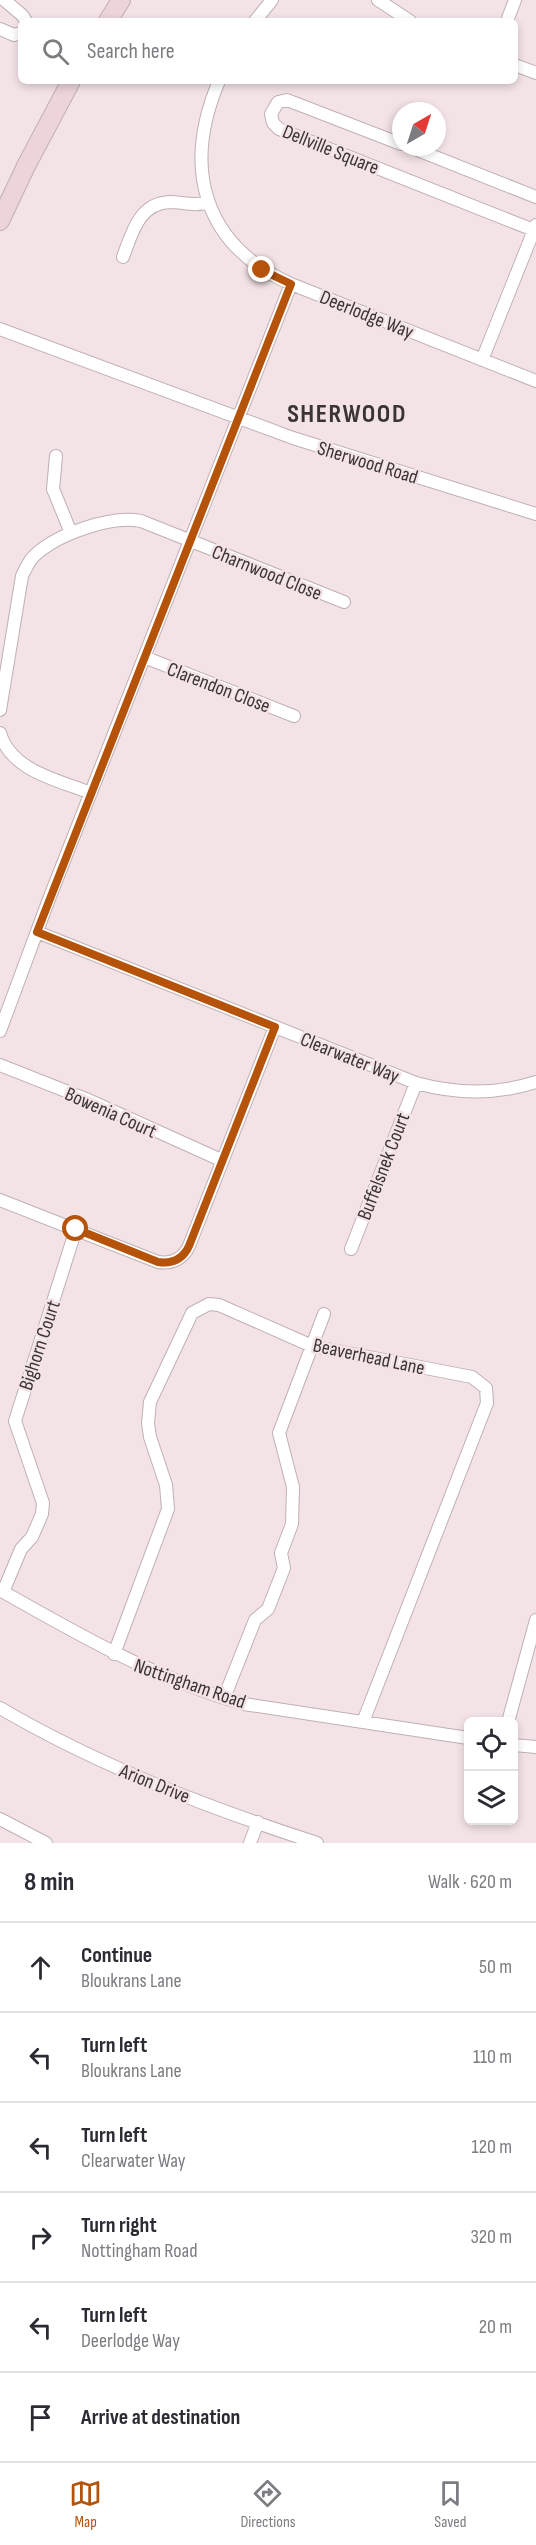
<!DOCTYPE html>
<meta charset="utf-8">
<style>
body{margin:0;font-family:"Sofia Sans Condensed",sans-serif;background:#f7f7f7;color:#2b2b33}
.controls{position:absolute;right:18px;bottom:18px;display:grid;overflow:hidden;border-radius:9px;box-shadow:0 3px 9px #0003}
.controls button{width:54px;height:54px;display:grid;place-items:center;padding:0;border:0;border-bottom:2px solid #e1e1e2;background:#fff;color:#2b2b33;font:30px sans-serif}
.compass{position:absolute;left:392px;top:102px;width:54px;height:54px;border-radius:50%;background:#fff;box-shadow:0 3px 9px #0003;rotate:39deg}
.stop{position:absolute;width:18px;height:18px;margin:-14px;border:4px solid #b45309;border-radius:50%;background:#fff}
.stop.end{background:#b45309;border-color:#fff;box-shadow:0 2px 6px #0008}
.list{margin:0;padding:0;list-style:none}
h2{display:flex;justify-content:space-between;align-items:center;height:78px;margin:0;padding:0 24px;font-size:26px}
h2 small{font-size:20px;font-weight:400;color:#7c7c81}
.list li{display:grid;grid-template-columns:39px 1fr auto;gap:18px;align-items:center;box-sizing:border-box;height:90px;padding:0 24px;border-top:2px solid #e1e1e2}
.list b{display:block;font-size:22px;white-space:nowrap}
.list p{margin:0;font-size:20px;white-space:nowrap;color:#7c7c81}
.list em{font-size:20px;font-style:normal;color:#7c7c81}
.icon{flex:none;width:33px;height:33px;fill:none;stroke:currentColor;stroke-width:2;stroke-linecap:round;stroke-linejoin:round}
.map{position:relative;flex:none;width:536px;height:1843px;overflow:hidden}
.search{position:absolute;background:#fff;box-shadow:0 3px 9px #0003;left:18px;right:18px;top:18px;height:66px;display:flex;align-items:center;gap:15px;box-sizing:border-box;padding:0 21px;border-radius:9px;color:#7c7c81;font-size:22px}
.sheet{height:618px;background:#fff}
nav{display:flex;justify-content:space-around;align-items:center;box-sizing:border-box;height:84px;border-top:2px solid #e1e1e2;background:#fff;font-size:16px;color:#7c7c81}
nav a{display:grid;justify-items:center;gap:3px}
nav .on{color:#b45309}
.map>svg:first-child{display:block}
.lines{fill:none;stroke-linecap:round;stroke-linejoin:round}
.street-casing{stroke:#c0b0b3;stroke-width:14}
.secondary-casing{stroke:#c0b0b3;stroke-width:20}
.street{stroke:#fff;stroke-width:12}
.secondary{stroke:#ecd4d9;stroke-width:18}
.route{stroke:#b45309;stroke-width:8}
.labels{text-anchor:middle;stroke-width:5;stroke-linejoin:round;paint-order:stroke}
.street-label{font-size:20px;fill:#3b3435;stroke:#f4e3e6}
.district-label{font-size:26px;font-weight:bold;letter-spacing:1.5px;fill:#3b3435;stroke:#f4e3e6}
</style>
<div class="map">
<svg width="536" height="1843" viewBox="0 0 536 1843">
<rect width="100%" height="100%" fill="#f4e3e6"/>
<g class="lines">
<g class="street-casing">
<path id="street" d="M4,0L22,15L26,21
M378,0L410,21
M255,21L272,0
M507,21L515,0
M0,29L14,35L21,33
M515,65L536,73
M219,81C182,168 203,245 291,284L536,381
M401,144L287,100L278,102L271,114L273,123L279,129L536,231
M410,147L536,197
M123,257C132,233 139,203 170,202C183,202 195,207 208,202
M0,329L293,438L536,514
M482,360L536,225
M56,456L53,489L71,533
M144,657L294,716
M0,710L22,576C26,568 28,562 34,556C57,534 111,515 141,521L344,602
M0,733C11,771 58,780 91,793
M37,932L416,1083C456,1094 496,1095 536,1082
M0,1031L49,899L291,284
M0,1065L86,1099L221,1160
M0,1200L158,1262C172,1264 183,1259 189,1246L275,1027
M351,1249L416,1083
M0,1590C79,1635 156,1679 244,1704L468,1738
M3,1592L21,1549L32,1537L42,1514L43,1503L15,1421L76,1229
M114,1654L168,1509L166,1485L150,1437L148,1423L150,1402L192,1313L209,1304L219,1305L312,1346L472,1377L486,1388L487,1403L363,1722
M224,1698L255,1620L268,1609L284,1568L281,1553L292,1524L293,1487L279,1433L324,1314
M0,1708C99,1766 209,1808 317,1843
M508,1722L536,1620
M514,1745L536,1747
M0,1819L46,1843
M250,1843L258,1822"/>
</g>
<g class="secondary-casing">
<path id="secondary" d="M108,21L121,0
M0,221L26,166L71,81"/>
</g>
<use href="#street" class="street"/>
<use href="#secondary" class="secondary"/>
</g>
<g class="lines">
<path class="route" d="M76,1229L158,1262C172,1264 183,1259 189,1246L275,1027L37,932L291,284L262,270"/>
</g>
<g class="labels">
<g class="street-label">
<text transform="translate(331 149) rotate(22)" y="7">Dellville Square</text>
<text transform="translate(367 314) rotate(22)" y="7">Deerlodge Way</text>
<text transform="translate(368 462) rotate(17)" y="7">Sherwood Road</text>
<text transform="translate(267 572) rotate(22)" y="7">Charnwood Close</text>
<text transform="translate(219 687) rotate(21)" y="7">Clarendon Close</text>
<text transform="translate(350 1057) rotate(22)" y="7">Clearwater Way</text>
<text transform="translate(111 1112) rotate(24)" y="7">Bowenia Court</text>
<text transform="translate(383 1166) rotate(-69)" y="7">Buffelsnek Court</text>
<text transform="translate(39 1345) rotate(-72)" y="7">Bighorn Court</text>
<text transform="translate(369 1356) rotate(12)" y="7">Beaverhead Lane</text>
<text transform="translate(190 1683) rotate(19)" y="7">Nottingham Road</text>
<text transform="translate(155 1783) rotate(22)" y="7">Arion Drive</text>
</g>
<g class="district-label">
<text x="347" y="422">SHERWOOD</text>
</g>
</g>
</svg>
<div class="controls">
<button><svg class="icon" aria-label="locate" viewBox="0 0 24 24"><circle cx="12" cy="12" r="6"/><path d="M12 2v4M12 18v4M2 12h4M18 12h4"/></svg></button>
<button><svg class="icon" aria-label="layers" viewBox="0 0 24 24"><path d="M12 4l9 5-9 5-9-5zM3 14l9 5 9-5"/></svg></button>
</div>
<svg class="compass" viewBox="-18 -18 36 36"><path d="M0-13l5 13h-10z" fill="#e53935"/><path d="M0 13l5-13h-10z" fill="#7c7c81"/></svg>
<div class="stop" style="left:76px;top:1229px"></div>
<div class="stop end" style="left:262px;top:270px"></div>
<div class="search"><svg class="icon" aria-label="search" viewBox="0 0 24 24"><circle cx="10" cy="10" r="6"/><path d="M15 15l6 6"/></svg>Search here</div>
</div>
<section class="sheet">
<h2>8 min<small>Walk · 620 m</small></h2>
<ul class="list">
<li><svg class="icon" aria-label="ahead" viewBox="0 0 24 24"><path d="M12 20V5M6 11l6-6 6 6"/></svg><div><b>Continue</b><p>Bloukrans Lane</p></div><em>50 m</em></li>
<li><svg class="icon" aria-label="left" viewBox="0 0 24 24"><path d="M17 20v-9H6M10 6l-5 5 5 5"/></svg><div><b>Turn left</b><p>Bloukrans Lane</p></div><em>110 m</em></li>
<li><svg class="icon" aria-label="left" viewBox="0 0 24 24"><path d="M17 20v-9H6M10 6l-5 5 5 5"/></svg><div><b>Turn left</b><p>Clearwater Way</p></div><em>120 m</em></li>
<li><svg class="icon" aria-label="right" viewBox="0 0 24 24"><path d="M7 20v-9h11M14 6l5 5-5 5"/></svg><div><b>Turn right</b><p>Nottingham Road</p></div><em>320 m</em></li>
<li><svg class="icon" aria-label="left" viewBox="0 0 24 24"><path d="M17 20v-9H6M10 6l-5 5 5 5"/></svg><div><b>Turn left</b><p>Deerlodge Way</p></div><em>20 m</em></li>
<li><svg class="icon" aria-label="arrive" viewBox="0 0 24 24"><path d="M6 21V4h12l-3 4 3 4H6"/></svg><div><b>Arrive at destination</b></div></li>
</ul>
</section>
<nav>
<a class="on"><svg class="icon" aria-label="map" viewBox="0 0 24 24"><path d="M3 6l6-2 6 2 6-2v14l-6 2-6-2-6 2zM9 4v14M15 6v14"/></svg>Map</a>
<a><svg class="icon" aria-label="directions" viewBox="0 0 24 24"><path d="M12 3l9 9-9 9-9-9zM9 14v-3h6M13 9l2 2-2 2"/></svg>Directions</a>
<a><svg class="icon" aria-label="saved" viewBox="0 0 24 24"><path d="M7 4h10v16l-5-4-5 4z"/></svg>Saved</a>
</nav>
